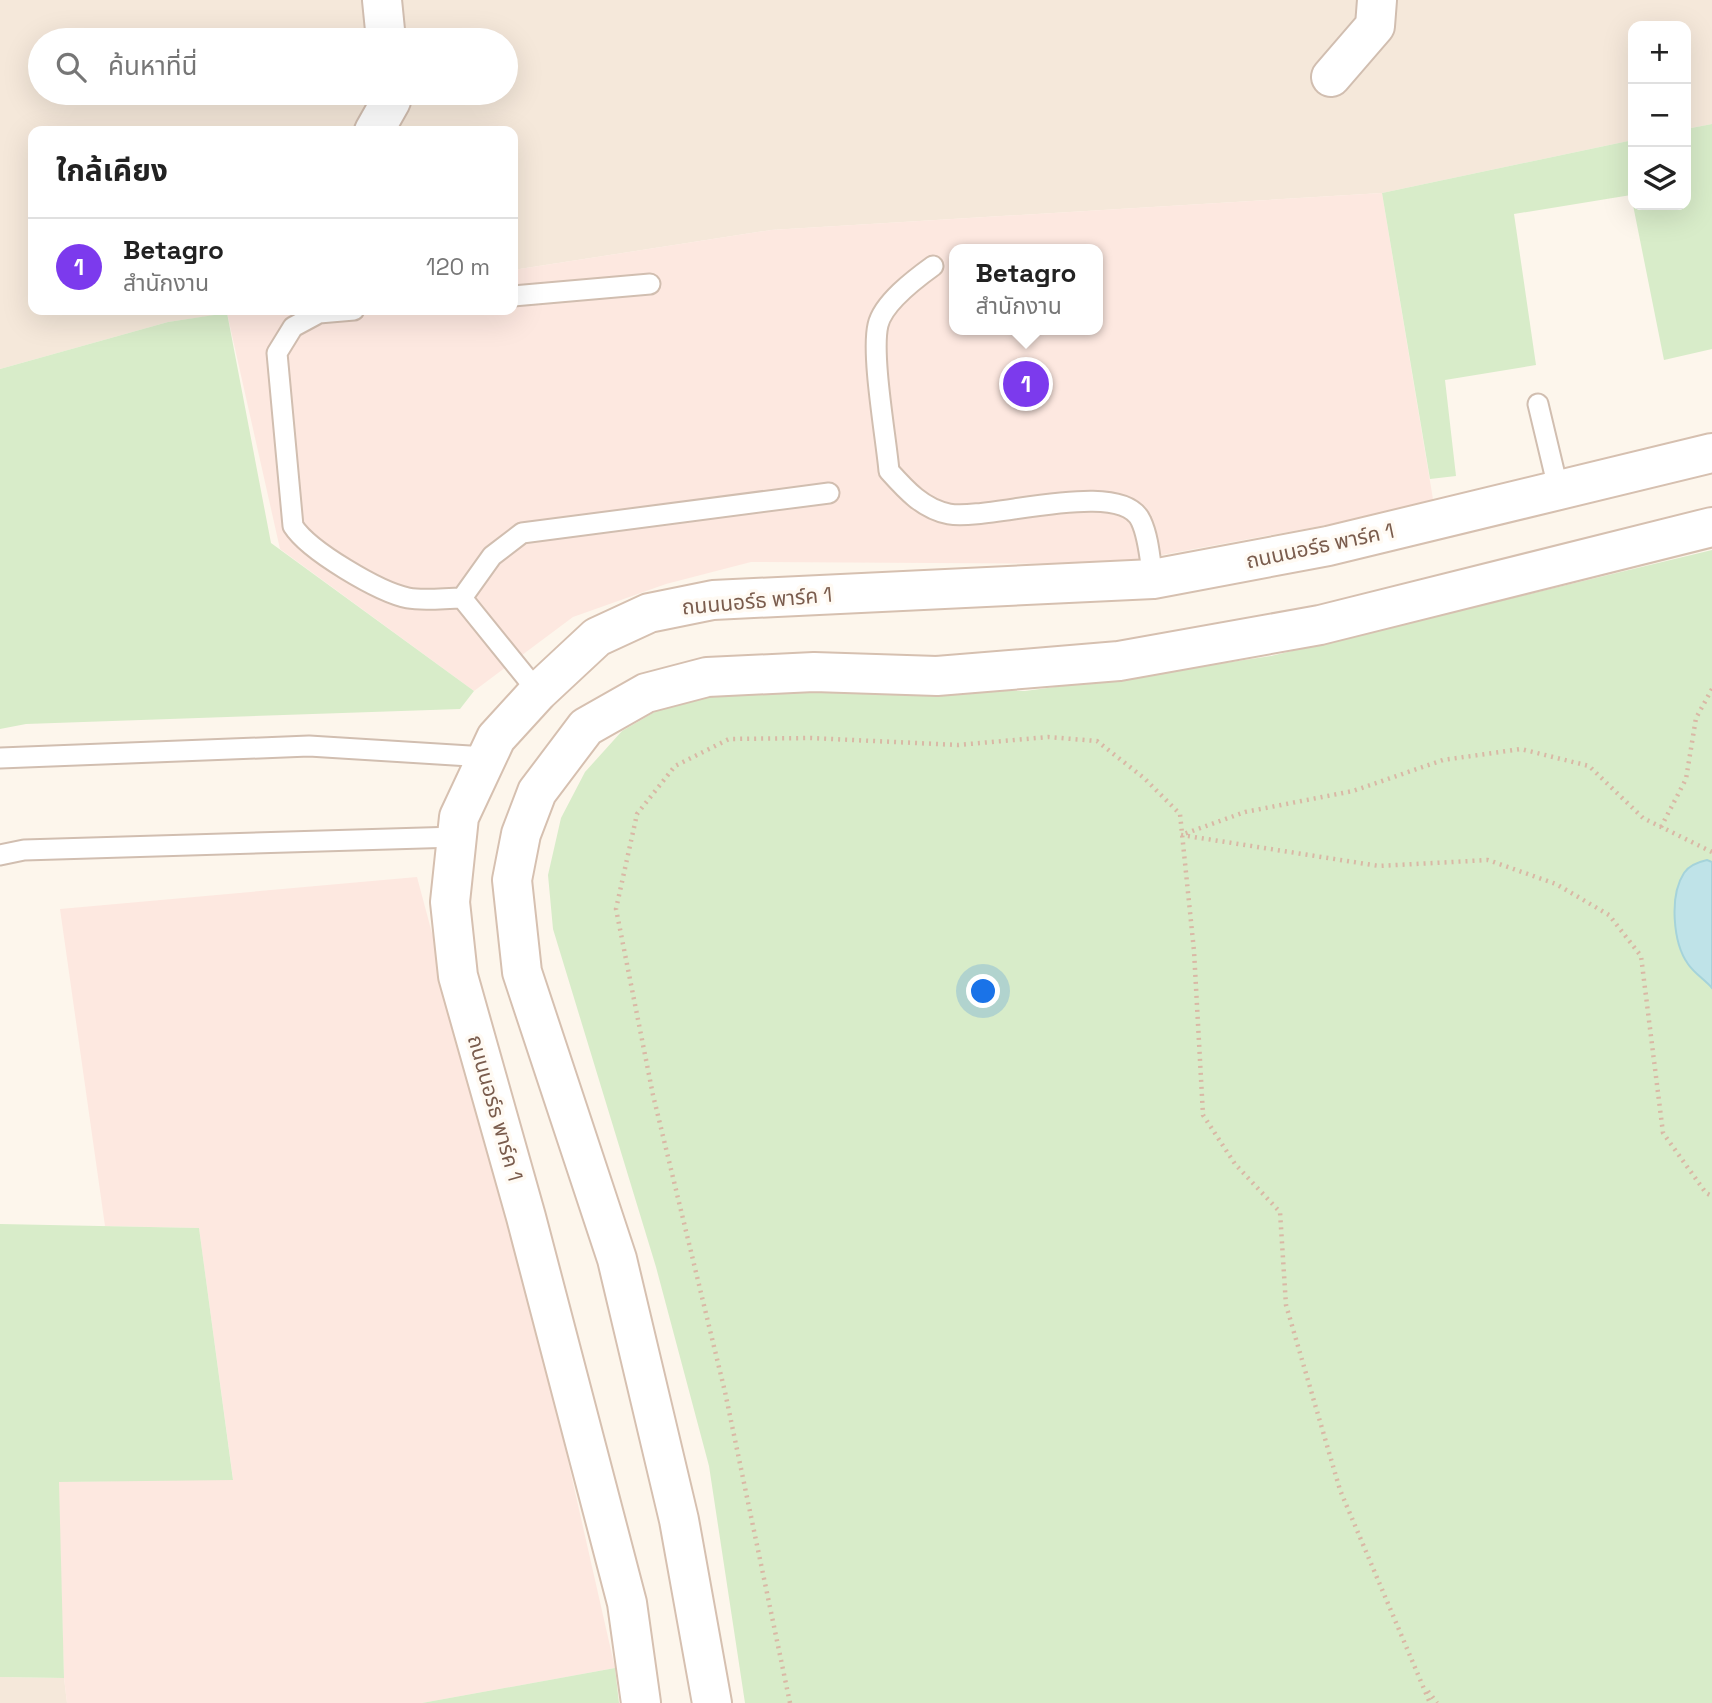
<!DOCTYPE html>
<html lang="th">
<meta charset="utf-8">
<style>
body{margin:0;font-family:"Space Grotesk","Noto Sans Thai",sans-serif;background:#f2f2f2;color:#222}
.controls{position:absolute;right:21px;top:21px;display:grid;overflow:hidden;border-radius:14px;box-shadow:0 7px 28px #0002}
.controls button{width:63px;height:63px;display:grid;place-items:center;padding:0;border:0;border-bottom:2px solid #e0e0e0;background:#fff;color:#222;font:35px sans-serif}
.you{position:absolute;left:984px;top:992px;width:24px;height:24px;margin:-18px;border:5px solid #fff;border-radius:50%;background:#1a73e8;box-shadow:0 0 0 10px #1a73e833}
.badge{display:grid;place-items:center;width:46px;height:46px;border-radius:50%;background:#7c3aed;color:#fff;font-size:23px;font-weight:700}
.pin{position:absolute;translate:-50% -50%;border:4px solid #fff;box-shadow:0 2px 7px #0006}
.popup{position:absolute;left:949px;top:244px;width:154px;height:91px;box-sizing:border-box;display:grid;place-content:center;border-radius:14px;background:#fff;filter:drop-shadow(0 2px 5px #0005);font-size:23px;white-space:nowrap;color:#767676}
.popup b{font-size:26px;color:#222}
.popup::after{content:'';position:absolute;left:50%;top:100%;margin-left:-14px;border:14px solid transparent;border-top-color:#fff}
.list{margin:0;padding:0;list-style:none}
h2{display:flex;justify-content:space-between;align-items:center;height:91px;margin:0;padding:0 28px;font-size:30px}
h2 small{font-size:23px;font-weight:400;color:#767676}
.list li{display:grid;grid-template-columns:46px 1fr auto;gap:21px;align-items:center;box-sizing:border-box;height:98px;padding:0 28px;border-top:2px solid #e0e0e0}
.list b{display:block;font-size:26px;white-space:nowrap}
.list p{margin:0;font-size:23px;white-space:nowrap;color:#767676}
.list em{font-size:23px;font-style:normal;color:#767676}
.icon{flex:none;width:38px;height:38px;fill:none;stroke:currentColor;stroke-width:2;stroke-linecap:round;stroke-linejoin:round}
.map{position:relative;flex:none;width:1712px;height:1703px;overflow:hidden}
.search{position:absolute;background:#fff;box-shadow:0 7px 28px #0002;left:28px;top:28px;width:490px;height:77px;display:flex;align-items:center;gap:18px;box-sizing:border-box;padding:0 24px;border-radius:38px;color:#767676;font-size:26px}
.panel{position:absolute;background:#fff;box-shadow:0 7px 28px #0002;left:28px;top:126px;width:490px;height:189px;border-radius:14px}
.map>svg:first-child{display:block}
.residential{fill:#f5e8da;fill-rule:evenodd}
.commercial{fill:#fde8e0;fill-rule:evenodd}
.green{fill:#d8ecc9}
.water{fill:#bfe3e8;stroke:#a5d3da;stroke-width:2}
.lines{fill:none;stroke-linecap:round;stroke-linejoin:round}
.lane-casing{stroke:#d1beb0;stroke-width:23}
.street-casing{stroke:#d1beb0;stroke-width:42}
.secondary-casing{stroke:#d6c0b0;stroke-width:42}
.path{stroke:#d9b8a5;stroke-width:4.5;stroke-dasharray:2 5;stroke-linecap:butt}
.lane{stroke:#fff;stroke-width:19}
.street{stroke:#fff;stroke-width:38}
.secondary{stroke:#fff;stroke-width:38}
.labels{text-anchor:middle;stroke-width:7;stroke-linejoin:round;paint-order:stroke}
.street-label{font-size:21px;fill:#7a5c4d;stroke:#fffaf3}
</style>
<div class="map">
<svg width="1712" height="1703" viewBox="0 0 1712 1703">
<rect width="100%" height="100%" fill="#fdf6ec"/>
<path class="residential" d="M0,0H1712V124L1686,129V26H1633V140L1382,193L771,230L513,270V131H33V310H251L168,322L0,369ZM40,40H506V93H40Z
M0,1677L64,1678L67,1703H0Z"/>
<path class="commercial" d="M1382,193L1434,505L1113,564L751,562L666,584L573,617L474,691L280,549L227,313L251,310H513V270L771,230ZM954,249H1098V330H954Z
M417,877L539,1333L615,1668L422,1703H67L64,1678L58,1482L233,1479L199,1228L105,1226L60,909Z"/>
<path class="green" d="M1712,124V349L1664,360L1631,195L1514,214L1536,365L1445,380L1456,476L1430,479L1382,193L1633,140V205H1686V129Z
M227,313L271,543L474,691L460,709L26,724L0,729V369L168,322Z
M1712,550V1703H745L709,1466L656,1267L553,929L548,875L561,818L585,772L622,731L689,692L777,684L1025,691L1144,675L1271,656Z
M0,1224L199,1228L233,1480L59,1482L64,1678L0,1677Z
M615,1668L619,1703H422Z"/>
<path class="water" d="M1707,860L1712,862V988C1705,980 1694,973 1688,964C1673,943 1669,896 1684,873C1689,865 1698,862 1707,860Z"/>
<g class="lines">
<g class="lane-casing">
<path id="lane" d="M933,266C915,279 883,303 878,325C871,355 886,437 889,471C906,490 923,509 949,514C989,521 1122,477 1141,521C1149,538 1150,561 1153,579
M513,296L650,284
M354,310L319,313L293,327L277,353L293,526C309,551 379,592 408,598C424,601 445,598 462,598L538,692
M1538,404L1559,492
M462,598L492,556L522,533L829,493
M0,758L309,746L486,757
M0,855L24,850L457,837"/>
</g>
<g class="street-casing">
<path id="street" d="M382,0L386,40
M1331,77L1375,26L1377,0
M374,131L391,101L390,93"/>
</g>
<g class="secondary-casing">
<path id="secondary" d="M641,1703L627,1603L526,1217L458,976L450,902L459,817L496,738L538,692L597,637L649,613L713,600L1153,579L1328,546L1712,453
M712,1703L679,1520L617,1259L522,972L512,880L521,834L537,792L586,727L646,693L707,677L814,672L937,676L1119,661L1320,625L1712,527"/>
</g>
<path class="path" d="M1661,827L1686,779L1696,718L1712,689
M1712,852L1643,818L1589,766L1521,749L1443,760L1353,791L1245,812L1181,835L1379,866L1488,860L1556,884L1609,915L1641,956L1663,1133L1706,1193L1712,1196
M1428,1691L1437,1703
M790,1703L725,1392L653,1095L616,909L637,814L675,766L729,739L811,738L958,745L1048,737L1097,741L1144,778L1180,814L1194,951L1203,1115L1235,1164L1280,1212L1286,1305L1340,1490L1430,1703"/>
<use href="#lane" class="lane"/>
<use href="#street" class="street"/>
<use href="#secondary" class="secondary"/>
</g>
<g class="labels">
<g class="street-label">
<text transform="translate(1320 546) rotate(-12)" y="7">ถนนนอร์ธ พาร์ค 1</text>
<text transform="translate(757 601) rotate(-5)" y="7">ถนนนอร์ธ พาร์ค 1</text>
<text transform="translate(495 1108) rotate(74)" y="7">ถนนนอร์ธ พาร์ค 1</text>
</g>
</g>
</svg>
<div class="controls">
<button>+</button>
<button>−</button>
<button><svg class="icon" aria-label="layers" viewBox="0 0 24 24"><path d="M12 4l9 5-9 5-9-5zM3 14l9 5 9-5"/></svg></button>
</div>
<div class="you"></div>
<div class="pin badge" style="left:1026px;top:384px">1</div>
<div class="popup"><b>Betagro</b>สำนักงาน</div>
<div class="search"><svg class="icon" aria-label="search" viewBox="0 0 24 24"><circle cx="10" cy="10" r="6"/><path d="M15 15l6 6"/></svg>ค้นหาที่นี่</div>
<section class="panel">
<h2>ใกล้เคียง<small></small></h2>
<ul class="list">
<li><span class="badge">1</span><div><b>Betagro</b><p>สำนักงาน</p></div><em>120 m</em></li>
</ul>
</section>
</div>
